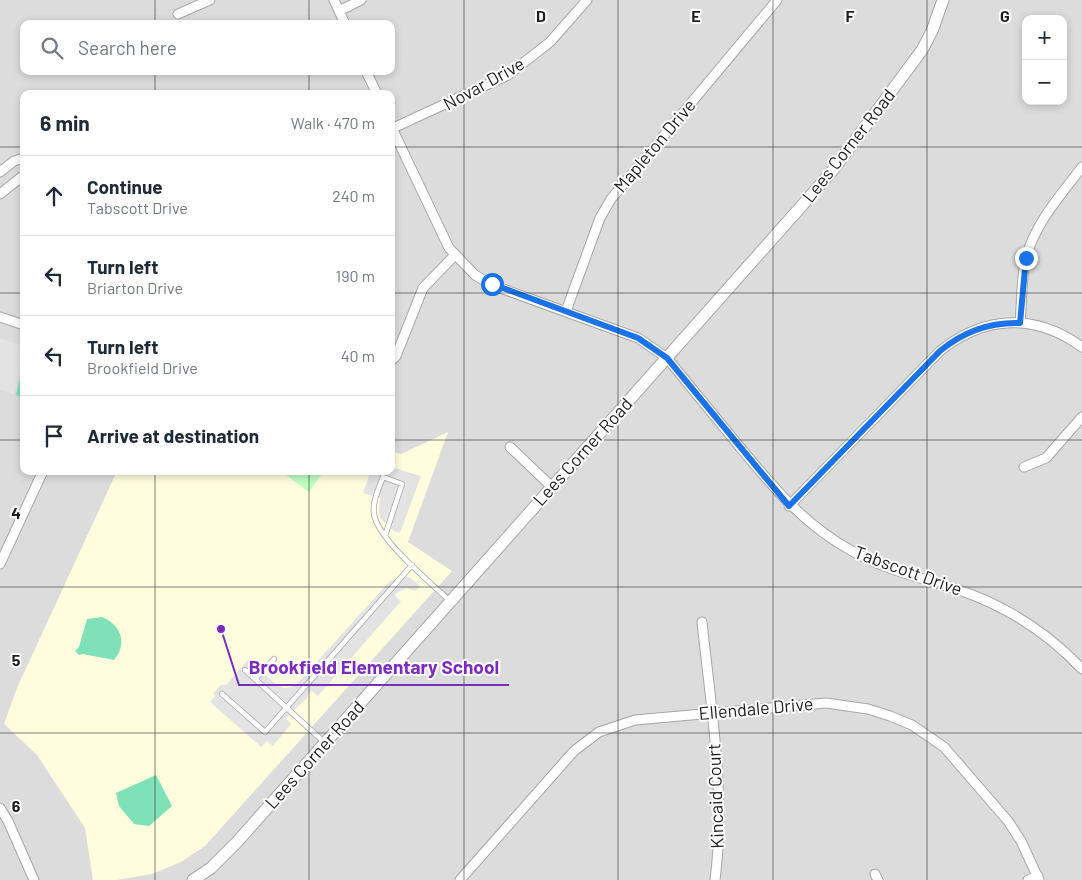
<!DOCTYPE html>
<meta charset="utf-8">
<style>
body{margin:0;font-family:Barlow,sans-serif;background:#f6f6f7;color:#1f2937}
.controls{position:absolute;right:15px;top:15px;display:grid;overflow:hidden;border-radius:10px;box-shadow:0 2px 8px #0003}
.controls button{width:45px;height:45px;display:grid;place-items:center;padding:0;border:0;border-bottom:1px solid #e0e1e3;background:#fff;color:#1f2937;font:25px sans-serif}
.stop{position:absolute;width:15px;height:15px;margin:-11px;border:4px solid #1a73e8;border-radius:50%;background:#fff}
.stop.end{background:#1a73e8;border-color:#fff;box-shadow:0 1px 5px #0008}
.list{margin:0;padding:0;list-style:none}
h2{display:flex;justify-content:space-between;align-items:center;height:65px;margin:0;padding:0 20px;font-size:21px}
h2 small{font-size:16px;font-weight:400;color:#747a83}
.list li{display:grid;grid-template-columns:32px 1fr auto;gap:15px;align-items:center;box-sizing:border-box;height:80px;padding:0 20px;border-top:1px solid #e0e1e3}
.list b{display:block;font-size:19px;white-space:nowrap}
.list p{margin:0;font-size:16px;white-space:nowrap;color:#747a83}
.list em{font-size:16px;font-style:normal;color:#747a83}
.icon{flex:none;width:28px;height:28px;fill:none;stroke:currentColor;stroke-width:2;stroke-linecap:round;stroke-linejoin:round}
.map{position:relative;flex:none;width:1082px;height:880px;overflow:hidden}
.search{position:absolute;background:#fff;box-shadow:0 2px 8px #0003;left:20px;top:20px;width:375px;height:55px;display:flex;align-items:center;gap:12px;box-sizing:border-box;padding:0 18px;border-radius:10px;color:#747a83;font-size:19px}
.panel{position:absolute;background:#fff;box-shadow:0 2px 8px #0003;left:20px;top:90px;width:375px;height:385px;border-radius:10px}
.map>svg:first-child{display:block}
.residential{fill:#dddcdc;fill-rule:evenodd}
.education{fill:#fffdde}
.park{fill:#c0fcc1}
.pitch{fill:#7fe2b7}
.parking{fill:#e3e3e3}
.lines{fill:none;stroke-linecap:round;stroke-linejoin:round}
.service-casing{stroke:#a6a6a6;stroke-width:6}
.minor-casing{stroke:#a6a6a6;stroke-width:11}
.tertiary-casing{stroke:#a6a6a6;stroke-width:13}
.service{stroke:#fff;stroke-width:4.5}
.minor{stroke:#fff;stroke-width:9}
.tertiary{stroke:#fff;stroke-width:11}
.route{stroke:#1a73e8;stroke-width:6}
.grid{fill:none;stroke:#1f1f1f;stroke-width:1;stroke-opacity:0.55}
.labels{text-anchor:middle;stroke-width:4;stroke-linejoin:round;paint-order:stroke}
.street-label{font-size:18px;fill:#1f1f1f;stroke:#fff}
.grid-label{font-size:16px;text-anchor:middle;font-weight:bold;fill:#1f1f1f;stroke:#fff;stroke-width:4;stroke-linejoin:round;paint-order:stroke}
.leader{fill:none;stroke:#7b2cbf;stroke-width:2}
.callout-dot{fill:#7b2cbf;stroke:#fff;stroke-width:2}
.callout-label{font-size:19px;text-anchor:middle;font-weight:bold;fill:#7b2cbf;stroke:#fff;stroke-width:4;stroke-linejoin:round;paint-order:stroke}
</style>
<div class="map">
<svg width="1082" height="880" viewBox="0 0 1082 880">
<rect width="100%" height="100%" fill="#f0ebe4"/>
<path class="residential" d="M0,0H1082V880H0ZM1026,19H1063V101H1026ZM24,24H391V71H24ZM24,94H391V471H24Z"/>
<path class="education" d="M448,432L408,542L452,571L205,846L181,862L152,874L117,880H93L85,828L37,755L4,724L17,688L117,471H391V451L401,454Z"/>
<path class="park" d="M281,471H324L309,492Z"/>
<path class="pitch" d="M23,367H24V398L16,395Z
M102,617C121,625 128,643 114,660L83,654L79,655L75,651L79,647L87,619Z
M156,775L172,806L149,826L134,824L119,806L116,793Z"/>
<path class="parking" d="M0,338L24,346V361L14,394L0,390Z
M391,467L421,476L400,533L394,531L380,518L379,510L380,498L363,493L371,471H391Z
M401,576L409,577L420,586L415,591L406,588L395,594L396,598L401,601L318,696L312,691L309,693L306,699L286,718L291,724L273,746L267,741L261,747L210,702L215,696L213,694L221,685H226L248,660L277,685L285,688L295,686L390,581Z"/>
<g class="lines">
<g class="service-casing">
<path id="service" d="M385,536L402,484L383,477C379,488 372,502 374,514C378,540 430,582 450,601
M245,670L255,679L274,659
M255,679L324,742
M222,694L265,732L412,565"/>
</g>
<g class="minor-casing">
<path id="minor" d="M334,0L345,24
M339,11L361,0
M178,14L210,0
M366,71L377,94
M391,126L449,248L475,275L492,285L638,338L667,358C691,387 715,417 739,446C773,487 804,525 852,551C885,570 923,578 959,590C1006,606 1048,633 1082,669
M391,129L508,75L550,42L587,0
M0,172L14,161L24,158
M0,194L24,175
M566,311L600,218L611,199L777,0
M0,317L24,325
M1020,323C1022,301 1021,279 1026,258C1035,223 1061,195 1082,167
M391,361L396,356L423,288L455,255
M510,447L552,487
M1024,467L1046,458L1082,417
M789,506L940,351C985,315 1035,313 1082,347
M0,564L43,471
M702,622C711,708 726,794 715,880
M0,808L8,821L34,880
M875,874L878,880
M460,880L574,751L599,732L635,720L826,703L868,709L890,716L912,725L944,747L1008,821L1021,841L1039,880
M1028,880L1038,876"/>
</g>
<g class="tertiary-casing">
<path id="tertiary" d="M193,880L211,868L237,842L798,210L833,170L922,50L932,31L943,0"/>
</g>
<use href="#service" class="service"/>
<use href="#minor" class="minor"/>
<use href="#tertiary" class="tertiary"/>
</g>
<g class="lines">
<path class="route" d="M492,284L638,338L667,358L789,506L940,351C964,331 989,322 1020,323L1026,258"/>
</g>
<path class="grid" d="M155,0V24M309,0V24M464,0V880M618,0V880M773,0V880M927,0V880M155,71V94M309,71V94M0,147H24M391,147H1082M0,293H24M391,293H1082M0,440H24M391,440H1082M155,471V880M309,471V880M0,587H1082M0,733H1082"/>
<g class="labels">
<g class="street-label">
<text transform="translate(484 84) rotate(-29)" y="6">Novar Drive</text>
<text transform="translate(655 146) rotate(-50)" y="6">Mapleton Drive</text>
<text transform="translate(849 146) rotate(-52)" y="6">Lees Corner Road</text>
<text transform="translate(583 452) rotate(-48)" y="6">Lees Corner Road</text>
<text transform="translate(908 571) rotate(20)" y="6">Tabscott Drive</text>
<text transform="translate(756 709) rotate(-5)" y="6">Ellendale Drive</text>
<text transform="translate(315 755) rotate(-48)" y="6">Lees Corner Road</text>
<text transform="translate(716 796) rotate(-92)" y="6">Kincaid Court</text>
</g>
</g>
<g class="grid-label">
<text x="541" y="22">D</text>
<text x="696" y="22">E</text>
<text x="850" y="22">F</text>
<text x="1005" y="22">G</text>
<text x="16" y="519">4</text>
<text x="16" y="666">5</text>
<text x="16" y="812">6</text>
</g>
<path class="leader" d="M221 629L239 685H509"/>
<circle class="callout-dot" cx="221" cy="629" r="5"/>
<g class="callout-label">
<text x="374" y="674">Brookfield Elementary School</text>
</g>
</svg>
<div class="controls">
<button>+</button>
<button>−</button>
</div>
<div class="stop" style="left:492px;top:284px"></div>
<div class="stop end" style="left:1026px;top:258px"></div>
<div class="search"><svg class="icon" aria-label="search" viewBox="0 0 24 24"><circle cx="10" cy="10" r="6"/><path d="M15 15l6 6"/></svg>Search here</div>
<section class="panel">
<h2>6 min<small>Walk · 470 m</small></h2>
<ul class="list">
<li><svg class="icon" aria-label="ahead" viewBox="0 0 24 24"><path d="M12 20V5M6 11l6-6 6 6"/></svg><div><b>Continue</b><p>Tabscott Drive</p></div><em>240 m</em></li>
<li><svg class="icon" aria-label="left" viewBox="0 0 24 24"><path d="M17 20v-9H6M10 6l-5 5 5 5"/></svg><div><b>Turn left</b><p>Briarton Drive</p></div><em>190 m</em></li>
<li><svg class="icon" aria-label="left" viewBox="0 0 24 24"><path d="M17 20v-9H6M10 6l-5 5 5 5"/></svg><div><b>Turn left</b><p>Brookfield Drive</p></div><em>40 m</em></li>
<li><svg class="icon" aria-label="arrive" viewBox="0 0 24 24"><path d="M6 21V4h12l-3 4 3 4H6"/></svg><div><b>Arrive at destination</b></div></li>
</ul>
</section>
</div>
